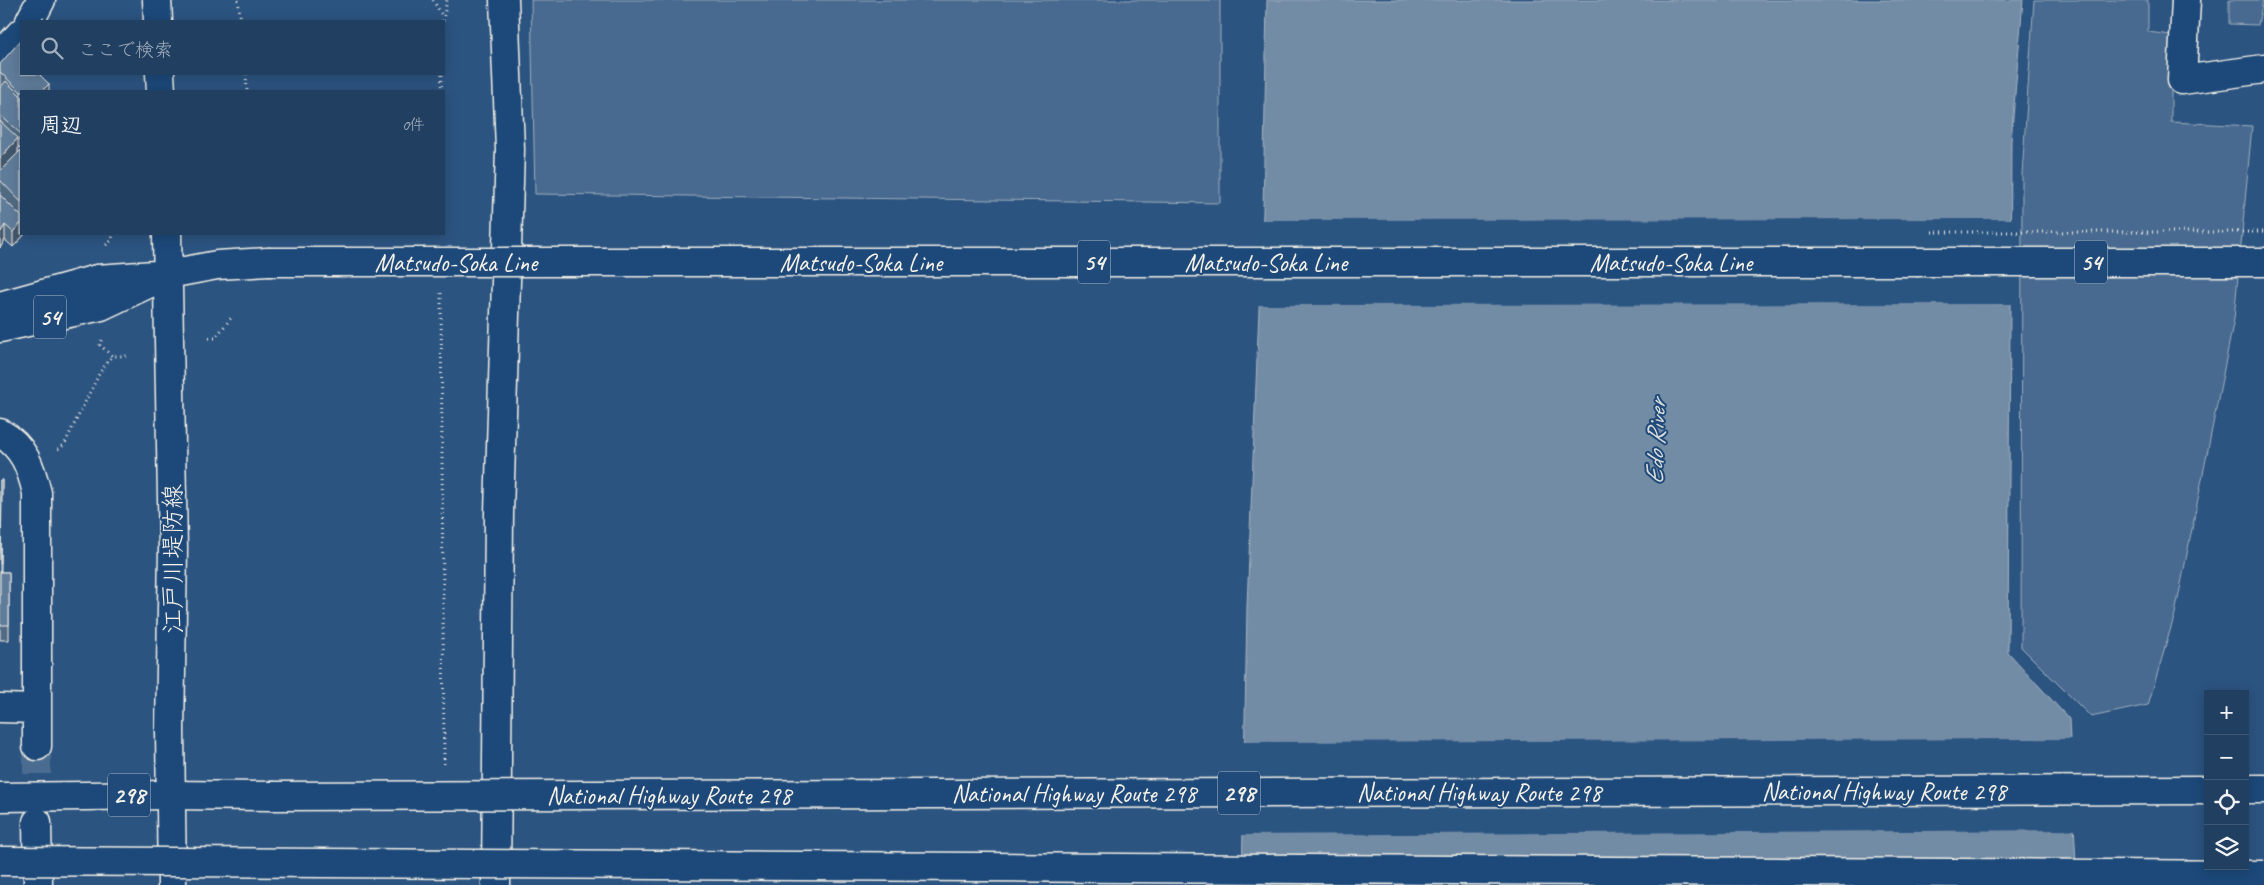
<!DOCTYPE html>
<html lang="ja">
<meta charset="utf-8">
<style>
body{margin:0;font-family:Caveat,"Klee One",sans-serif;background:#294667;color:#f1f3f6}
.controls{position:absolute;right:15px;bottom:15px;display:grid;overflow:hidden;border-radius:0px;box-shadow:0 2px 12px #0003}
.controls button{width:45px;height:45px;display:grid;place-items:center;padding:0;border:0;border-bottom:1px solid #3e5876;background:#213f61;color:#f1f3f6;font:25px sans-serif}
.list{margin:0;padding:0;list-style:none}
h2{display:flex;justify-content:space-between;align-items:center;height:65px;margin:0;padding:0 20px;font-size:21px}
h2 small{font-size:16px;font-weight:400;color:#a2afbd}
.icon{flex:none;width:28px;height:28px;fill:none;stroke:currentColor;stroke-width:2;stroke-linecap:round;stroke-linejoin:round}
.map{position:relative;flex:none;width:2264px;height:885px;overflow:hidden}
.search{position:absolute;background:#213f61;box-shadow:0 2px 12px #0003;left:20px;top:20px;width:425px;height:55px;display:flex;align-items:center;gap:12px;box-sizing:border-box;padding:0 18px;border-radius:0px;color:#a2afbd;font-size:19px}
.panel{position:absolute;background:#213f61;box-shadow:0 2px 12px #0003;left:20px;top:90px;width:425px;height:145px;border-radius:0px}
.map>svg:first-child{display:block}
.green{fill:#496b90;stroke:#9eaebc}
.water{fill:#738ca6;stroke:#a7b4c0}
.pier{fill:#2c5481}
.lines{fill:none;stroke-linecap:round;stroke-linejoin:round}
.minor-tunnel{stroke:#4a6c90;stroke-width:28;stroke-dasharray:28 14;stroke-linecap:butt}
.minor-casing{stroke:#f4f1e8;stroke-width:31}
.major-casing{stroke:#f4f1e8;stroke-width:31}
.highway-casing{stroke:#f4f1e8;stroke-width:31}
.path{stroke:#f4f1e8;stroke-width:3;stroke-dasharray:1 4;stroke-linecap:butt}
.minor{stroke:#1f4a7a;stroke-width:28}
.major{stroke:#1f4a7a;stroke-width:28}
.highway{stroke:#1f4a7a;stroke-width:28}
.major-bridge-casing{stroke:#f4f1e8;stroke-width:31;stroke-linecap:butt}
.highway-bridge-casing{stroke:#f4f1e8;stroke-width:31;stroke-linecap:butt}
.path-bridge{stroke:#f4f1e8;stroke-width:3;stroke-dasharray:1 4;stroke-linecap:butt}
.major-bridge{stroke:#1f4a7a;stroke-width:28}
.highway-bridge{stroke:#1f4a7a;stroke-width:28}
.wall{fill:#516a84;stroke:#f4f1e8}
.shaded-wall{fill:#42566c;stroke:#f4f1e8}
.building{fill:#5e7b9a;stroke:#f4f1e8}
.labels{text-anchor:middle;stroke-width:4;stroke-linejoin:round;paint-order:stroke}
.shield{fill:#1f4a7a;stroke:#b4bfc7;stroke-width:1}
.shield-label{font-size:24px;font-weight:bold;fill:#f4f1e8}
.street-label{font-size:25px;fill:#f4f1e8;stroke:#1f4a7a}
.water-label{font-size:26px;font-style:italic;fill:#dadddb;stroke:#1f4a7a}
</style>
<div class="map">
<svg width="2264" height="885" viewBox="0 0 2264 885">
<rect width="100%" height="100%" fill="#2c5481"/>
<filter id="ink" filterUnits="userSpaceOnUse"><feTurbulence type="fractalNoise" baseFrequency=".02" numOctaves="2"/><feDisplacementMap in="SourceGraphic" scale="10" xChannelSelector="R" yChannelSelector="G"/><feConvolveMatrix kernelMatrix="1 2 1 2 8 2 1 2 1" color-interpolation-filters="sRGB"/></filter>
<g filter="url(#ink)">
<path class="green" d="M531,0H1220V203L535,194Z
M2034,0H2148V32L2171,35V122L2252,126L2234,319L2175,614L2148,705L2091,717L2021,647L2022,174Z
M2229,0H2263L2258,25L2229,24Z"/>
<path class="water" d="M1267,0H2023L2011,141L2008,652L2069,719L2077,885H1242L1247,606L1263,211Z"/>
<path class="pier" d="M2012,219V304L1257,305L1260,220Z
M2072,739L2077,830L1240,835L1242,742Z"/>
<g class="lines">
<path class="minor-tunnel" d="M37,746V820"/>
<g class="minor-casing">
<path id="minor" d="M2186,0L2182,80L2264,69
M30,21L41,0
M0,56L21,33
M0,433C24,446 31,468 37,493V746
M0,708L37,709
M37,822L38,885
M496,885L499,513L510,149L504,0"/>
</g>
<g class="major-casing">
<path id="major" d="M157,0L158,21
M160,74L161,91
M167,234L173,549L170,730L172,885
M1919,262H2264
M0,306L97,279L169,274L217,265L268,262
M0,328L101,306L154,281"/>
</g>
<g class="highway-casing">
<path id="highway" d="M2245,789H2264
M0,797L170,795L271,796"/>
</g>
<path class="path" d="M238,0L241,21
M433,0L443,17
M443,21L447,0
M246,74L247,91
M441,91L442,74
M106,245L112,240L113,234
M441,293L444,764
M209,338H215L231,318
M102,340L100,345L112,356H127
M58,449L64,445L100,372L112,356"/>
<use href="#minor" class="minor"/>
<use href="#major" class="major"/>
<use href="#highway" class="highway"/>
<g class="major-bridge-casing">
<path id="major-bridge" d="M268,262H1919"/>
</g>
<g class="highway-bridge-casing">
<path id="highway-bridge" d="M271,796L2208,790
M0,861L2264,875"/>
</g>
<path class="path-bridge" d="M1932,232H2264"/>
<use href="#major-bridge" class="major-bridge"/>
<use href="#highway-bridge" class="highway-bridge"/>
</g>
<path class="wall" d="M0,64L21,74H41L40,75L49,91H21V149L18,146V153L14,158L21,150V234H25L13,247L5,240L0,248Z
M0,480H2L1,572H9V640H0Z"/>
<path class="shaded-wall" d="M49,84V91H42Z
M18,138V153L0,173V158Z
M21,223V234H25L13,247V232Z
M5,225V240L0,248V233Z"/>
<path class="building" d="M43,17L44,21H39Z
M21,40V74H39L49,84L42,91L21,92L0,72V64Z
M6,81L21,96V134L0,115V88Z
M0,121L18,138L0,158Z
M21,150V202L0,180V171Z
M0,195L21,216V223L13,232L5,225L0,233Z
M0,480H2L1,564H0Z
M0,572H9V625H0Z"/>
</g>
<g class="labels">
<g class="shield">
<rect x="1078" y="240.5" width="32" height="43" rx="4"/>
<rect x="2075" y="240.5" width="32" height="43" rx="4"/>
<rect x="34" y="295.5" width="32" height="43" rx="4"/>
<rect x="1218" y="771.5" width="42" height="43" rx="4"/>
<rect x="108" y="773.5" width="42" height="43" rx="4"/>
</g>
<g class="shield-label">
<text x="1094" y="270">54</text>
<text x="2091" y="270">54</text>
<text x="50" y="325">54</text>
<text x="1239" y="801">298</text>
<text x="129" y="803">298</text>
</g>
<g class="street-label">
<text x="456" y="271">Matsudo-Soka Line</text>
<text x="861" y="271">Matsudo-Soka Line</text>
<text x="1266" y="271">Matsudo-Soka Line</text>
<text x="1671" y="271">Matsudo-Soka Line</text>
<text transform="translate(172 559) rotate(-90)" y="9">江戸川堤防線</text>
<text x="1884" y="800">National Highway Route 298</text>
<text x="1479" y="801">National Highway Route 298</text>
<text x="1074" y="802">National Highway Route 298</text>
<text x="669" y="804">National Highway Route 298</text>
</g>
<g class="water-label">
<text transform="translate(1655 442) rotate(-88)" y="9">Edo River</text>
</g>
</g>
</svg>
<div class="controls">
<button>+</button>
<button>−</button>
<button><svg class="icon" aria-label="locate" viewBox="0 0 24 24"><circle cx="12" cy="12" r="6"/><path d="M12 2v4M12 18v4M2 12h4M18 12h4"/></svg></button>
<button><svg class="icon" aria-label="layers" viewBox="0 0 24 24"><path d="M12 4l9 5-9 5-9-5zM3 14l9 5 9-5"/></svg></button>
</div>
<div class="search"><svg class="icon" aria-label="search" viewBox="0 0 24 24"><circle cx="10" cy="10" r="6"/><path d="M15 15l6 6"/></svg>ここで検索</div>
<section class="panel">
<h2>周辺<small>0件</small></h2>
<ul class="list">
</ul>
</section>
</div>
